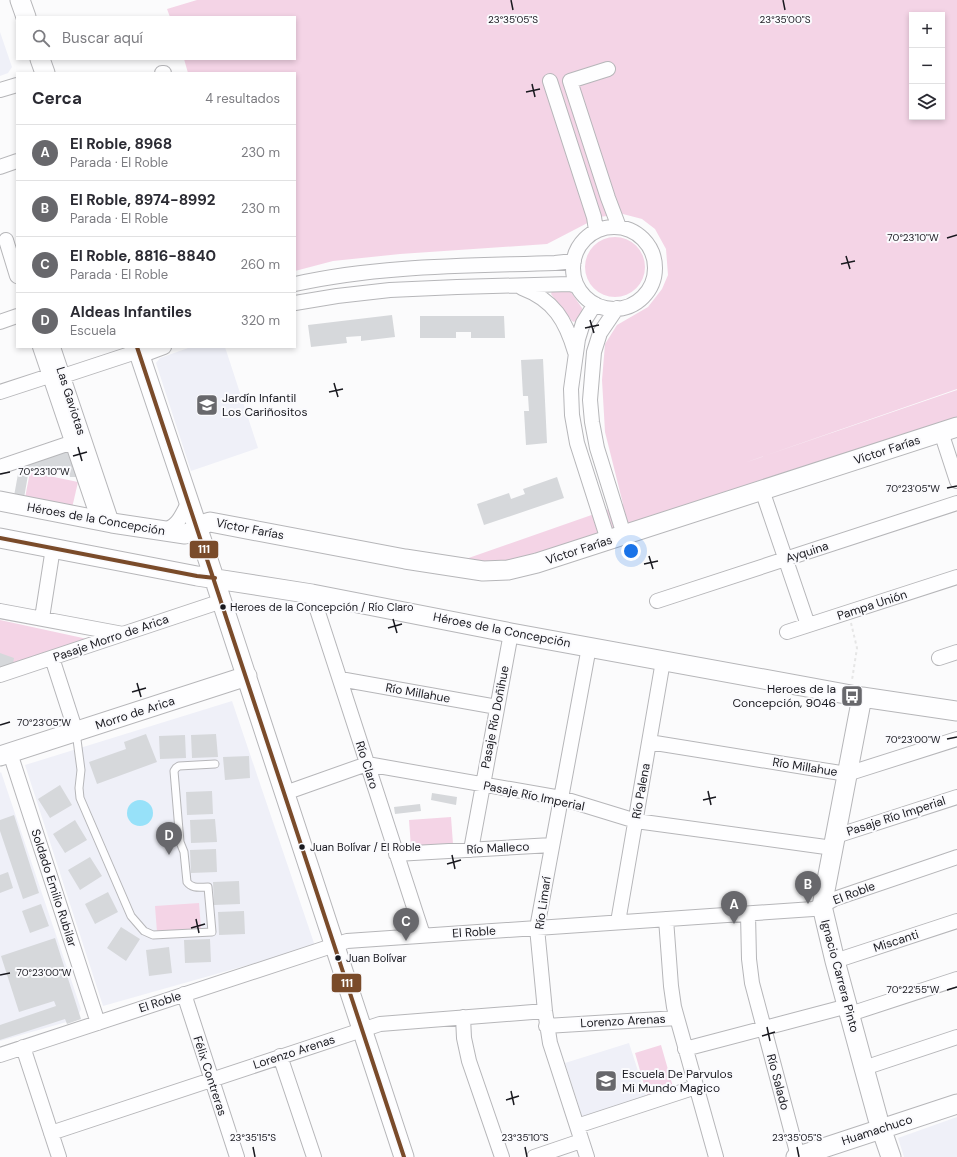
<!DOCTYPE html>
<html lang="es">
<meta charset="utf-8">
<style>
body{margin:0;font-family:"DM Sans",sans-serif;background:#f7f7f7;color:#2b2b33}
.controls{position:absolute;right:12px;top:12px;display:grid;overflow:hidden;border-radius:0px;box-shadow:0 2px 6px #0003}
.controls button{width:36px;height:36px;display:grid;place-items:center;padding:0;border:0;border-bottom:1px solid #e1e1e2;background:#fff;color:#2b2b33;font:20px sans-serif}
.you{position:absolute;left:631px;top:551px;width:14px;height:14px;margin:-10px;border:3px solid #fff;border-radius:50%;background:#1a73e8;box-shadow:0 0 0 6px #1a73e833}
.badge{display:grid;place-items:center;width:26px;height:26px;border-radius:50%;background:#68686c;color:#fff;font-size:13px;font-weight:700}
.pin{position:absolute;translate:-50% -33px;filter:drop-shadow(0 1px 2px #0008)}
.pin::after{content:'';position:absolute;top:21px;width:14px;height:12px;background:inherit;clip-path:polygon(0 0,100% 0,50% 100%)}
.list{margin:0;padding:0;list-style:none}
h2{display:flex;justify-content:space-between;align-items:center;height:52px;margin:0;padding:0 16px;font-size:17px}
h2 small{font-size:13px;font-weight:400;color:#7c7c81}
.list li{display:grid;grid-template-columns:26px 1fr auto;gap:12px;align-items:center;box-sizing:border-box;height:56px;padding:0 16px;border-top:1px solid #e1e1e2}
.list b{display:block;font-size:15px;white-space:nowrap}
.list p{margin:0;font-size:13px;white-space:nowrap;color:#7c7c81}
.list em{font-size:13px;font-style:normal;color:#7c7c81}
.icon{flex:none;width:22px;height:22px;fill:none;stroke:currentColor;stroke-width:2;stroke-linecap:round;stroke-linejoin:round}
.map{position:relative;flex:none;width:957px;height:1157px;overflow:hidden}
.search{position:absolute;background:#fff;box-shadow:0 2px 6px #0003;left:16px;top:16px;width:280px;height:44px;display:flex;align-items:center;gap:10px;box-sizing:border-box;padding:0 14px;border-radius:0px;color:#7c7c81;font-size:15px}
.panel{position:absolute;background:#fff;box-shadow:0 2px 6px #0003;left:16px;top:72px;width:280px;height:276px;border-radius:0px}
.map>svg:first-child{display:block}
.built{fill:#eff0f8}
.green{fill:#f4d4e6;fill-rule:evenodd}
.water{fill:#97e1f9}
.building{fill:#d6d8db}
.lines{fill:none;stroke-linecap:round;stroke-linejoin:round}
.lane-casing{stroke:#b6b6b9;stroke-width:9}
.street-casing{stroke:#b6b6b9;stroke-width:16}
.secondary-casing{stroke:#b6b6b9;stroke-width:21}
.path{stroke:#e6e6e6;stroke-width:2;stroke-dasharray:3 3;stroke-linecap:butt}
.lane{stroke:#fefeff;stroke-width:7}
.street{stroke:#fefeff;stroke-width:14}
.secondary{stroke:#fefeff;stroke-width:19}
.bus-1-casing{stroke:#fafafd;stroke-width:7}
.bus-1{stroke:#7a4b2a;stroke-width:4}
.ticks{fill:none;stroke:#19191f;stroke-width:1.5}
.bus-dot{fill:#19191f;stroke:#fafafd;stroke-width:1.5}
.labels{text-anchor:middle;stroke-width:4;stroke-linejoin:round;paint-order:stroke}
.bus-label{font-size:11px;fill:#19191f;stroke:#fafafd;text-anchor:start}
.poi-label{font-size:12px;fill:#19191f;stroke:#fafafd;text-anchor:start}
.street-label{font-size:12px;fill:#19191f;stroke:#fafafd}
.ticks-label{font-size:10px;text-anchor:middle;fill:#19191f;stroke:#fafafd;stroke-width:4;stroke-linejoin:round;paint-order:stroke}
.line-badge{stroke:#fafafd;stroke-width:1.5}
.badge-label{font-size:11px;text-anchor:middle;font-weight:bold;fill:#fff}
</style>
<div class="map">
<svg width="957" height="1157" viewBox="0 0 957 1157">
<rect width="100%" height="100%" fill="#fbfbfc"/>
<path class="built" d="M0,32L12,67L8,73L0,76Z
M191,347H225L258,448L191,471L156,363L160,358Z
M232,701L315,946L103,1006L25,765Z
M1,772L81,1009L77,1019L0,1041V773Z
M629,1043L647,1099L583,1119L565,1063Z
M957,1117V1157H904L898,1138Z"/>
<path class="green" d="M197,0H957V389L744,463L957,390V417L520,563L460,561L623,504L605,432L602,380L605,344L617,325L648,307L662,289L668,275L666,249L655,229L642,219L623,214L599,217L547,244L400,254L333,261L295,271V73H188L184,59H295V17H170L167,9ZM912,15H942V117H912Z
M585 267a30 30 0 1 1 60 0a30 30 0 1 1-60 0Z
M567,290L571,292L582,308C583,313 578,320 574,322L572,321L551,294L552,291Z
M30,472L78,482L72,508L25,498Z
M0,620L92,640L0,672Z
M451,817L453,844L411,847L409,820Z
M199,903L201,928L157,932L155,906Z
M661,1045L673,1087L647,1095L635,1053Z"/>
<path class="water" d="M127 813a13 13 0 1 1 26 0a13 13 0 1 1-26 0Z"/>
<path class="building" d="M392,315L395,337L361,341V336L346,337L347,343L311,347L308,325Z
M420,316H504L505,338H471V332H456V338H420Z
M543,359L547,443L526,445L524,411H529L528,396H523L521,360Z
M71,449L80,477H70L67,468L47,474L45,468L34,472L33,467L29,469L27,463Z
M29,469L24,498L14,496L18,474Z
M557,477L564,498L484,525L477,504L509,493L511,499L525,494L523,489Z
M0,653L14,658L12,670H0Z
M146,734L157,762L97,784L89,762L126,749L124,742Z
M216,734L218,757L192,758L191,735Z
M185,735L186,758L160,759L159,736Z
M249,756L250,778L225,780L223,757Z
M60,785L72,805L50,818L38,799Z
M212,791L213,814L187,815L186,792Z
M432,793L457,797L456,805L431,800Z
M420,804L421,811L395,814L394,807Z
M14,815L39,893L23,899L0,831V820Z
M215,819L217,842L191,843L190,820Z
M75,820L87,840L65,853L53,834Z
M216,849L217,872L191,873L190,850Z
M90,857L102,876L80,890L68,870Z
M8,872L13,888L0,893V875Z
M239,881L240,904L214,905L213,882Z
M108,892L118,912L95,924L85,904Z
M41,904L49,926L30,933L22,911Z
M244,911L245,934L219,935L218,912Z
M121,927L140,939L126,961L107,948Z
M55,938L81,1019L67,1024L65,1019L0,1040V1025L56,1006L54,1001L19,1012L1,956Z
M210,939L211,962L185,963L184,940Z
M169,947L172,973L149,976L146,950Z"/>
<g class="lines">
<g class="lane-casing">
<path id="lane" d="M76,732L81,770L79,788L80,798L131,916L144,931L153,935L212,932L208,887C200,887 192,889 187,882L184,852L180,842L174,771L176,768L179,766L215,764"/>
</g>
<g class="street-casing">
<path id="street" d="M608,69L570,81L608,198L619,227
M162,73H164
M550,81L594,217L596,230
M0,90L17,85
M0,167L17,161
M573 268a41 41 0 1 1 82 0a41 41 0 1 1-82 0Z
M6,240L17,276
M295,284C380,265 468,266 555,263L574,261
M522,288C554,300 566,321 575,352
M295,303L337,296L390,290L457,287L570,284L577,286
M595,304L583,323L578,339L571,389L572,415L577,443L608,540
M617,308L600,333L594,352L590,400L592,422L597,448L624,535
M0,322L17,316
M40,347L99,521
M53,347L112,523
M140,356L164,347
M0,392L49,376H63L139,351
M941,432L957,481
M0,467L79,440
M762,490L808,625
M161,531C178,528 182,515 189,501
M312,594L423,935
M657,601L957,503
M0,611L123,634
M42,618L53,548
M787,632L957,577
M52,658L76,732
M939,658L957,652
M0,675L222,601
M340,679L497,707
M649,742L847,774L957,739
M10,753L98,1023
M285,793L367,764L561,798L636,821L833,848
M836,836L957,797
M471,850L511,633
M396,854L552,845
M748,914L749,959L752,983L798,1156
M666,919L671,986L674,1007L716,1157
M618,922L663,661
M835,961L957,921
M184,994L237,1157
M850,1014L957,979
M463,1017L464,1038L469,1061L502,1157
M546,1026L677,1018
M23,1047L59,1157
M685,1049L848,1006
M0,1055L347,941L813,909L822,906L834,899L957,857
M280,1056L314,1157
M864,1068L957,1037
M577,1126L696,1087
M51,1133L380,1024L545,1011
M534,1157L581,1141
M587,1157L550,1043L545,1011L537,928L589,647"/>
</g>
<g class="secondary-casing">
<path id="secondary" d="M20,0L26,17
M40,59L45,73
M137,347L197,526L404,1157
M0,501L112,523L185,534L192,532L197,526L210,522L405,559L483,571L508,570L537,563L957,427
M0,538L197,576L312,594L511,633L862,697L957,711
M862,697L822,906L835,961L864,1068L878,1119L891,1157
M0,756L247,676
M796,1157L957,1104"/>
</g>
<path class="path" d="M851,623L857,648L852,680"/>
<use href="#lane" class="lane"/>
<use href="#street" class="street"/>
<use href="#secondary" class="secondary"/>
<g class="bus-1-casing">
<path id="bus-1" d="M137,347L404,1157
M0,538L197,576L215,578"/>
</g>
<use href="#bus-1" class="bus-1"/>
</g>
<path class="ticks" d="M511,0L513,10M783,0L785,10M532,84L535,97M526,92L540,89M947,238L957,235M846,256L850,269M841,264L855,261M590,320L594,333M585,328L599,325M334,383L338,397M329,392L343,389M78,447L82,461M73,456L87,452M0,474L10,472M947,488L957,486M649,556L653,569M644,564L658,561M393,619L397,633M388,628L402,624M137,683L141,697M132,692L146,688M0,725L10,722M947,739L957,737M708,791L711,805M703,800L716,797M452,855L455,869M447,864L461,860M196,919L199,933M191,928L205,924M0,975L10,973M947,990L957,987M767,1027L770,1041M762,1036L775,1032M511,1091L514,1105M506,1100L519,1096M253,1147L255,1157M525,1147L527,1157M797,1147L799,1157"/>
<defs>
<g id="school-square" transform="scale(1.15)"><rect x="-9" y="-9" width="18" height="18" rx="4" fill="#68686c" stroke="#fafafd"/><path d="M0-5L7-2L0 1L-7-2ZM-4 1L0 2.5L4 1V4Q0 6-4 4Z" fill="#fff"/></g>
<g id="bus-square" transform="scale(1.15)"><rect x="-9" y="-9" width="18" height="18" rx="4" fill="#68686c" stroke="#fafafd"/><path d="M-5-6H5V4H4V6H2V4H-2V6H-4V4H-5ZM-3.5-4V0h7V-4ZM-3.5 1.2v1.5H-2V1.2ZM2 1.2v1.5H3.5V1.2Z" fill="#fff"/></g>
</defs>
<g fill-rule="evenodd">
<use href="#school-square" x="207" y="405"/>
<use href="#bus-square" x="852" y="696"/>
<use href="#school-square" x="606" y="1081"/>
</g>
<g class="bus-dot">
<circle cx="223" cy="607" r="3.5"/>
<circle cx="302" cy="847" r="3.5"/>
<circle cx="338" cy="958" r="3.5"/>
</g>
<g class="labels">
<g class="bus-label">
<text x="230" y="611">Heroes de la Concepción / Río Claro</text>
<text x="310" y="851">Juan Bolívar / El Roble</text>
<text x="346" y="962">Juan Bolívar</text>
</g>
<g class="poi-label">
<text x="222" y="402">Jardín Infantil<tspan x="222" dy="14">Los Cariñositos</tspan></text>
<text x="836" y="693" text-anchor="end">Heroes de la<tspan x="836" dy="14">Concepción, 9046</tspan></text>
<text x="622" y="1078">Escuela De Parvulos<tspan x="622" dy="14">Mi Mundo Magico</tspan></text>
</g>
<g class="street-label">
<text transform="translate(71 401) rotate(72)" y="4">Las Gaviotas</text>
<text transform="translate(887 450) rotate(-18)" y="4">Víctor Farías</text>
<text transform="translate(96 519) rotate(10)" y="4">Héroes de la Concepción</text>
<text transform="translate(250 529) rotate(11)" y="4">Víctor Farías</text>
<text transform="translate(579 550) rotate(-18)" y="4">Víctor Farías</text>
<text transform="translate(807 552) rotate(-18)" y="4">Ayquina</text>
<text transform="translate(872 605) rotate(-18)" y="4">Pampa Unión</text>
<text transform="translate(502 630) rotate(11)" y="4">Héroes de la Concepción</text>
<text transform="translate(111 638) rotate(-19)" y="4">Pasaje Morro de Arica</text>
<text transform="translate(418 693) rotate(10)" y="4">Río Millahue</text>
<text transform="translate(135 713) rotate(-18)" y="4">Morro de Arica</text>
<text transform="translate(495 717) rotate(-79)" y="4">Pasaje Río Doñihue</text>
<text transform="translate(367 765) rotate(72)" y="4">Río Claro</text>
<text transform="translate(805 767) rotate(9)" y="4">Río Millahue</text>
<text transform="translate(641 791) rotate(-80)" y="4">Río Palena</text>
<text transform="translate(534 796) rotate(12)" y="4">Pasaje Río Imperial</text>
<text transform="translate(896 816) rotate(-18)" y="4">Pasaje Río Imperial</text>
<text transform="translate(498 848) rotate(-3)" y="4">Río Malleco</text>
<text transform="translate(54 888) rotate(72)" y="4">Soldado Emilio Rubilar</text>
<text transform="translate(854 893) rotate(-21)" y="4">El Roble</text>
<text transform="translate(543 903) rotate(-82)" y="4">Río Limarí</text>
<text transform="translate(474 932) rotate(-4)" y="4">El Roble</text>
<text transform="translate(896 941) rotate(-18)" y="4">Miscanti</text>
<text transform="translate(840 976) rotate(75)" y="4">Ignacio Carrera Pinto</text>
<text transform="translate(160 1002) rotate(-18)" y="4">El Roble</text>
<text transform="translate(623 1021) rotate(-3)" y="4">Lorenzo Arenas</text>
<text transform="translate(294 1052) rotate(-18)" y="4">Lorenzo Arenas</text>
<text transform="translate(210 1076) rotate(72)" y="4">Félix Contreras</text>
<text transform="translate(778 1082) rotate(75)" y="4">Río Salado</text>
<text transform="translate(877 1130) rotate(-18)" y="4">Huamachuco</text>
</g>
</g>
<g class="ticks-label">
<text x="513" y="23">23°35'05"S</text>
<text x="785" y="23">23°35'00"S</text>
<text x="913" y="241">70°23'10"W</text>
<text x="44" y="475">70°23'10"W</text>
<text x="913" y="492">70°23'05"W</text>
<text x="44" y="726">70°23'05"W</text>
<text x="913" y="743">70°23'00"W</text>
<text x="44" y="976">70°23'00"W</text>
<text x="913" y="993">70°22'55"W</text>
<text x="253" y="1141">23°35'15"S</text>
<text x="525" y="1141">23°35'10"S</text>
<text x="797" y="1141">23°35'05"S</text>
</g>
<g class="line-badge">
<rect x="189" y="540" width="30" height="19" rx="4" fill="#7a4b2a"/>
<rect x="331" y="973" width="31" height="20" rx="4" fill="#7a4b2a"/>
</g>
<g class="badge-label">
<text x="204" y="553">111</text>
<text x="347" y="987">111</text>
</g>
</svg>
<div class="controls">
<button>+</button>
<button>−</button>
<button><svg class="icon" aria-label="layers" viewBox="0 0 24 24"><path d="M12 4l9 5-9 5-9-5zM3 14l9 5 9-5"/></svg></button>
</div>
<div class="you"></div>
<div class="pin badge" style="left:734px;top:924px">A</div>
<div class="pin badge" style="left:808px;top:904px">B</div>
<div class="pin badge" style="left:406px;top:941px">C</div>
<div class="pin badge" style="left:169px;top:855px">D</div>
<div class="search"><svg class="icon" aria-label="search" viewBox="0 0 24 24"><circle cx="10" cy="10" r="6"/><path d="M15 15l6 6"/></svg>Buscar aquí</div>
<section class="panel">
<h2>Cerca<small>4 resultados</small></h2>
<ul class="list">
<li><span class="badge">A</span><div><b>El Roble, 8968</b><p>Parada · El Roble</p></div><em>230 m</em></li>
<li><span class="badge">B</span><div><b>El Roble, 8974-8992</b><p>Parada · El Roble</p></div><em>230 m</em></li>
<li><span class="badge">C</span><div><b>El Roble, 8816-8840</b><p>Parada · El Roble</p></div><em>260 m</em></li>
<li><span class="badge">D</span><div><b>Aldeas Infantiles</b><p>Escuela</p></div><em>320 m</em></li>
</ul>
</section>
</div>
